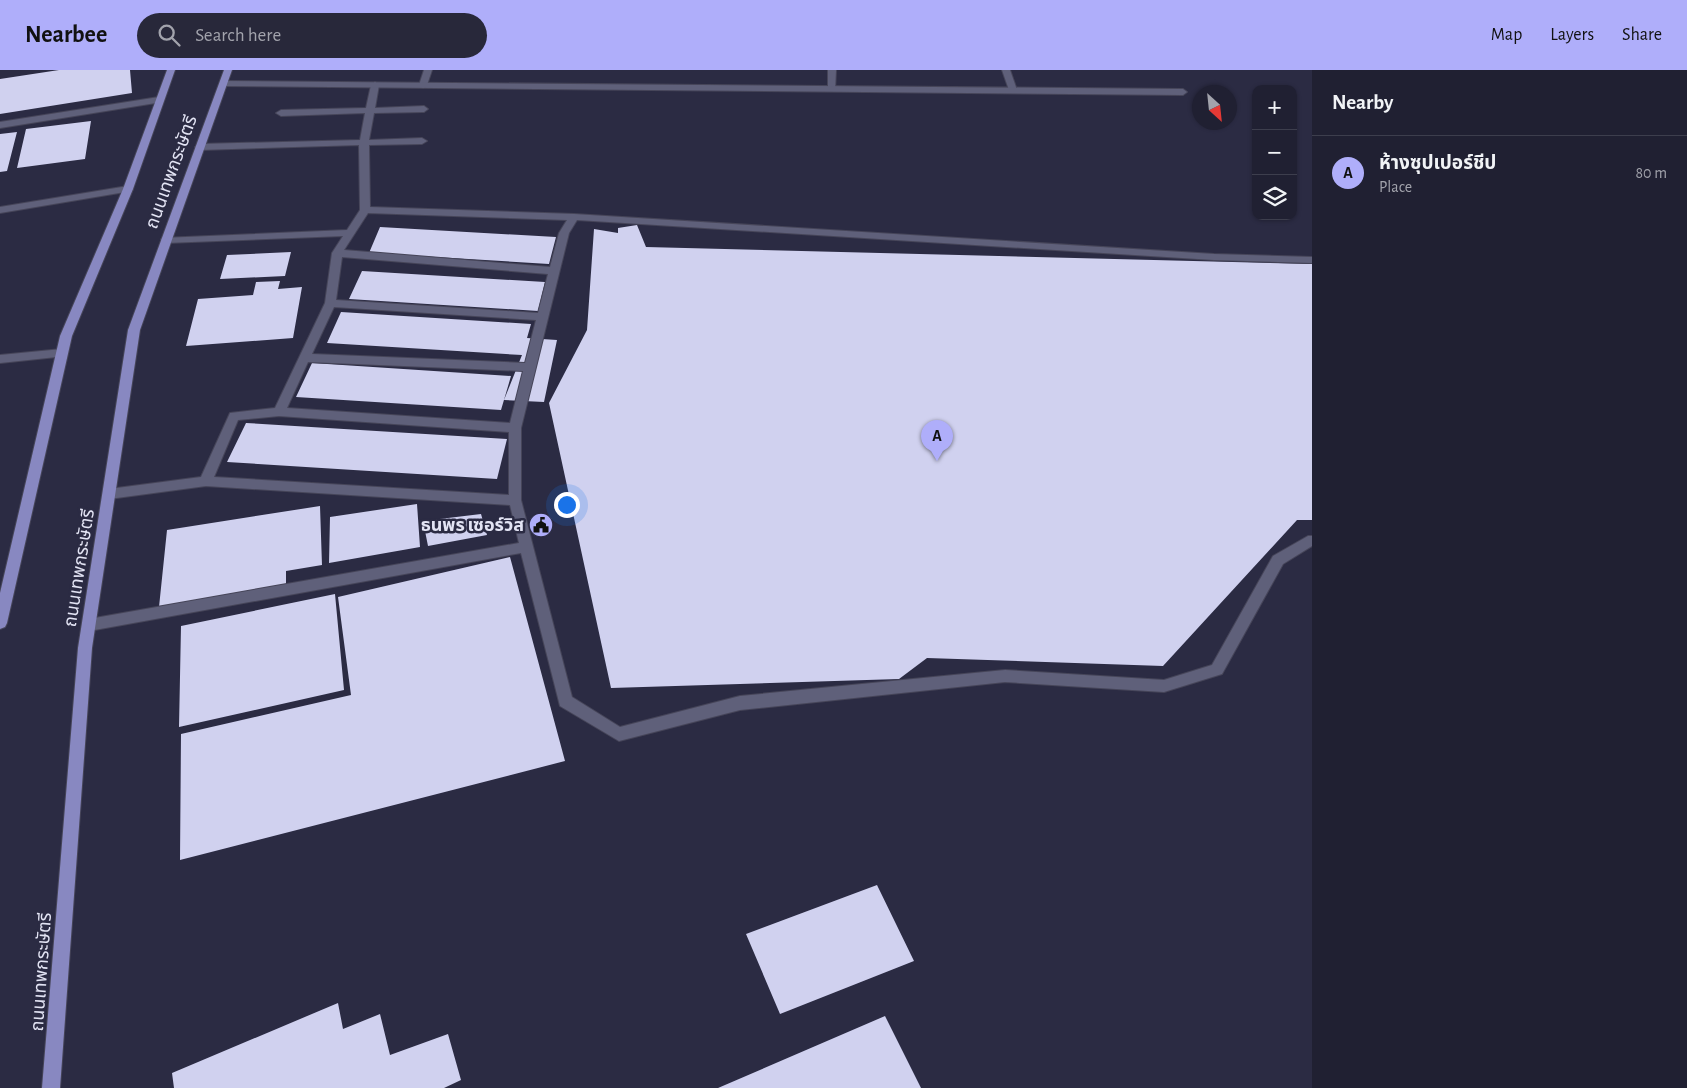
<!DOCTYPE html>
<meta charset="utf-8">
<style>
body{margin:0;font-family:"Alegreya Sans","Noto Sans Thai",sans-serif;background:#28283a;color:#f1f3f6}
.controls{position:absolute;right:15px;top:15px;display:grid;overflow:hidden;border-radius:10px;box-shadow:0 1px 4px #0004}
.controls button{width:45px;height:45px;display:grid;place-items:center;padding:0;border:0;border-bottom:1px solid #3d3e4d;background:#202032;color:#f1f3f6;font:25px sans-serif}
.compass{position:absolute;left:1192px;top:15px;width:45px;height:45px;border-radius:50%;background:#202032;box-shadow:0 1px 4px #0004;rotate:153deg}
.you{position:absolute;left:566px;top:434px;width:18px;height:18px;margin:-12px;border:4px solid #fff;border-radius:50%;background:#1a73e8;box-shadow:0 0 0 8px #1a73e833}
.badge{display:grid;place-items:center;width:32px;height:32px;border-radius:50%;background:#afaefa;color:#111;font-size:16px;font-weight:700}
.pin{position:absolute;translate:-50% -41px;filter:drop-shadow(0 1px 2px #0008)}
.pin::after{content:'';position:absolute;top:26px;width:18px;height:15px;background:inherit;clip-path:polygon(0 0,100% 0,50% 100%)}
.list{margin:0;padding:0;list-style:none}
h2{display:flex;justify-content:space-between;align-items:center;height:65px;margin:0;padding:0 20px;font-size:21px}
h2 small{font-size:16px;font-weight:400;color:#a2a3ac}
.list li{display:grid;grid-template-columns:32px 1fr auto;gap:15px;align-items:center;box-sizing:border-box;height:75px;padding:0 20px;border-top:1px solid #3d3e4d}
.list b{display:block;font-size:19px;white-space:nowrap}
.list p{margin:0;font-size:16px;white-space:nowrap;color:#a2a3ac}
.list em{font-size:16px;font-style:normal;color:#a2a3ac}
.icon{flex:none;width:28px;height:28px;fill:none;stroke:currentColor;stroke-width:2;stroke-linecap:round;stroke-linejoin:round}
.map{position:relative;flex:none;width:1312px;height:1018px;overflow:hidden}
header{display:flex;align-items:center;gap:30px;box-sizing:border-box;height:70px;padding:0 25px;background:#afaefa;color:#111}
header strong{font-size:24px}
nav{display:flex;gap:28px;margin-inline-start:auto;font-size:18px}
.search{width:350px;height:45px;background:#28283a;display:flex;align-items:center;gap:12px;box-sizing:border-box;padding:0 18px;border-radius:28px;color:#a2a3ac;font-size:19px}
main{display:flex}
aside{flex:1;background:#202032}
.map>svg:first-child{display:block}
.building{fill:#d0d1ef}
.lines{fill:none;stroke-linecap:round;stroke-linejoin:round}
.service-casing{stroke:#464559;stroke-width:2}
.minor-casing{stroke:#464559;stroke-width:2}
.primary-casing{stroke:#464559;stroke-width:2}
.service{fill:#5f607a;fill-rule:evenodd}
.minor{fill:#5f607a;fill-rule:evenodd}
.primary{fill:#8888c1;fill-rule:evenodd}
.labels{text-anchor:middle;stroke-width:5;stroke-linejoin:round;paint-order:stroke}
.street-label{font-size:18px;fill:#e3e4f4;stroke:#2b2b43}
.poi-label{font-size:18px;font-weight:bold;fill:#e3e4f4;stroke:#2b2b43;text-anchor:end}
</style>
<header>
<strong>Nearbee</strong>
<div class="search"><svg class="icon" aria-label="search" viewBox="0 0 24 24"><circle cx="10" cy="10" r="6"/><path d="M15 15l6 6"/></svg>Search here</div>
<nav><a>Map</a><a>Layers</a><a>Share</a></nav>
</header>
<main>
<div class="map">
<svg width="1312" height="1018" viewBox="0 0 1312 1018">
<rect width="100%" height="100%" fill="#2b2b43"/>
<path class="building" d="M59,0H130L132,23L0,44V9Z
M91,51L85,89L17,98L26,59Z
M17,62L7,101L0,102V64Z
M637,155L646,177L1312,194V450H1297L1163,596L927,588L899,609L611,618L549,333L587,260L594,159L618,163V158Z
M380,157L556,167L549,194L369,183Z
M291,182L285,206L220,209L227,185Z
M362,201L545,212L538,241L349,229Z
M280,211L278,219L302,217L293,268L186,276L198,229L253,225L256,212Z
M341,242L531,254L527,268L557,270L544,332L504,330L522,285L327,273Z
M312,293L511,306L501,340L296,327Z
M246,353L507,369L497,409L227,392Z
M417,434L420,477L329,493L330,447Z
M320,436L322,495L286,501V515L159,537L167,460Z
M481,444L487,465L428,476L423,451Z
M510,487L565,691L180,790L181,664L351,625L338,527Z
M335,524L344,620L179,657L181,556Z
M877,815L914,891L780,944L746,864Z
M338,933L343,959L380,944L390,985L448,964L461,1010L444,1018H174L172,1003Z
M885,946L921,1018H718Z"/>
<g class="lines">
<g class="service-casing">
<path id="service" d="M424,0H432L427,15L423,18L419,15Z
M828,0H836L835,21L828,19Z
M1002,0H1010L1017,20L1016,22L1009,20Z
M375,12L379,15L375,38L424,36L428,39L424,42L374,43L369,70L422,68L427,71L422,74L369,75L370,137L574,144L1214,184L1312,187V193L1214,190L577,150L569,163L521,358V430L572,627L620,657L740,626L1005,600L1164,610L1212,595L1273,486L1308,466H1312V476L1283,494L1222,604L1164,622L1005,612L740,640L619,671L560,636L521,483L89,561L84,559L82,555L84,551L89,549L519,473L510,435L206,416L109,429L104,427L103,424L104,421L109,419L201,407L230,343L275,338L325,233L332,183L343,166L166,173L161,170L162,168L347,160L360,140L359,75L200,80L195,77L200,74L360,70L365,43L281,46L276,43L281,40L366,38L371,15ZM368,143L567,150L559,163L550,197L344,180ZM342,187L548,204L538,243L336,230ZM334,237L536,250L525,293L312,284ZM308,292L523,301L510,353L287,338ZM279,346L509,362V425L214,407L238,350Z"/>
</g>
<g class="minor-casing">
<path id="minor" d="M223,11L1183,19L1187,22L1183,25L220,16L219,14Z
M159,27L162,28V32L0,58V52Z
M128,116L133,119L131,121L0,143V137Z
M62,279L68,283L66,286L0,293V285Z"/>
</g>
<g class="primary-casing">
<path id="primary" d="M167,0H175L133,119L72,266L7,553L5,557L0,559V523L60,266L123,119Z
M224,0H232L140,260L92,578L60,1018H42L78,578L128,260Z"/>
</g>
<use href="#service" class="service"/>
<use href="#minor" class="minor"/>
<use href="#primary" class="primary"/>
</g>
<defs>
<g id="civic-disc" transform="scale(1.25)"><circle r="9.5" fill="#afaefa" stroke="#2b2b43"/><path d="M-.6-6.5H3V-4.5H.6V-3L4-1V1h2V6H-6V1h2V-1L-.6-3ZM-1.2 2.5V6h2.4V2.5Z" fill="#111"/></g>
</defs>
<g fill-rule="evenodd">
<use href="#civic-disc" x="541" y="455"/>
</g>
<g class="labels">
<g class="street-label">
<text transform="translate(171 102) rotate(-70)" y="6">ถนนเทพกระษัตรี</text>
<text transform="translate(79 498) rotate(-81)" y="6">ถนนเทพกระษัตรี</text>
<text transform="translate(41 902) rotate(-86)" y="6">ถนนเทพกระษัตรี</text>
</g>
<g class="poi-label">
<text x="524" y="461">ธนพร เซอร์วิส</text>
</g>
</g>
</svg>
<div class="controls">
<button>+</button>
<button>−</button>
<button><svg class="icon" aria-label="layers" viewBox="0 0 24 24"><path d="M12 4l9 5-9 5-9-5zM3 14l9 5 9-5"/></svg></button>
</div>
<svg class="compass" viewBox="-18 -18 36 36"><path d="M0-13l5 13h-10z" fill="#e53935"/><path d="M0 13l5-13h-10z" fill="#a2a3ac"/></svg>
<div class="you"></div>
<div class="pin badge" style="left:937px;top:391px">A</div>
</div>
<aside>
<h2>Nearby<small></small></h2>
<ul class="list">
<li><span class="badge">A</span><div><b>ห้างซุปเปอร์ชีป</b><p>Place</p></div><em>80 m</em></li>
</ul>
</aside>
</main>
